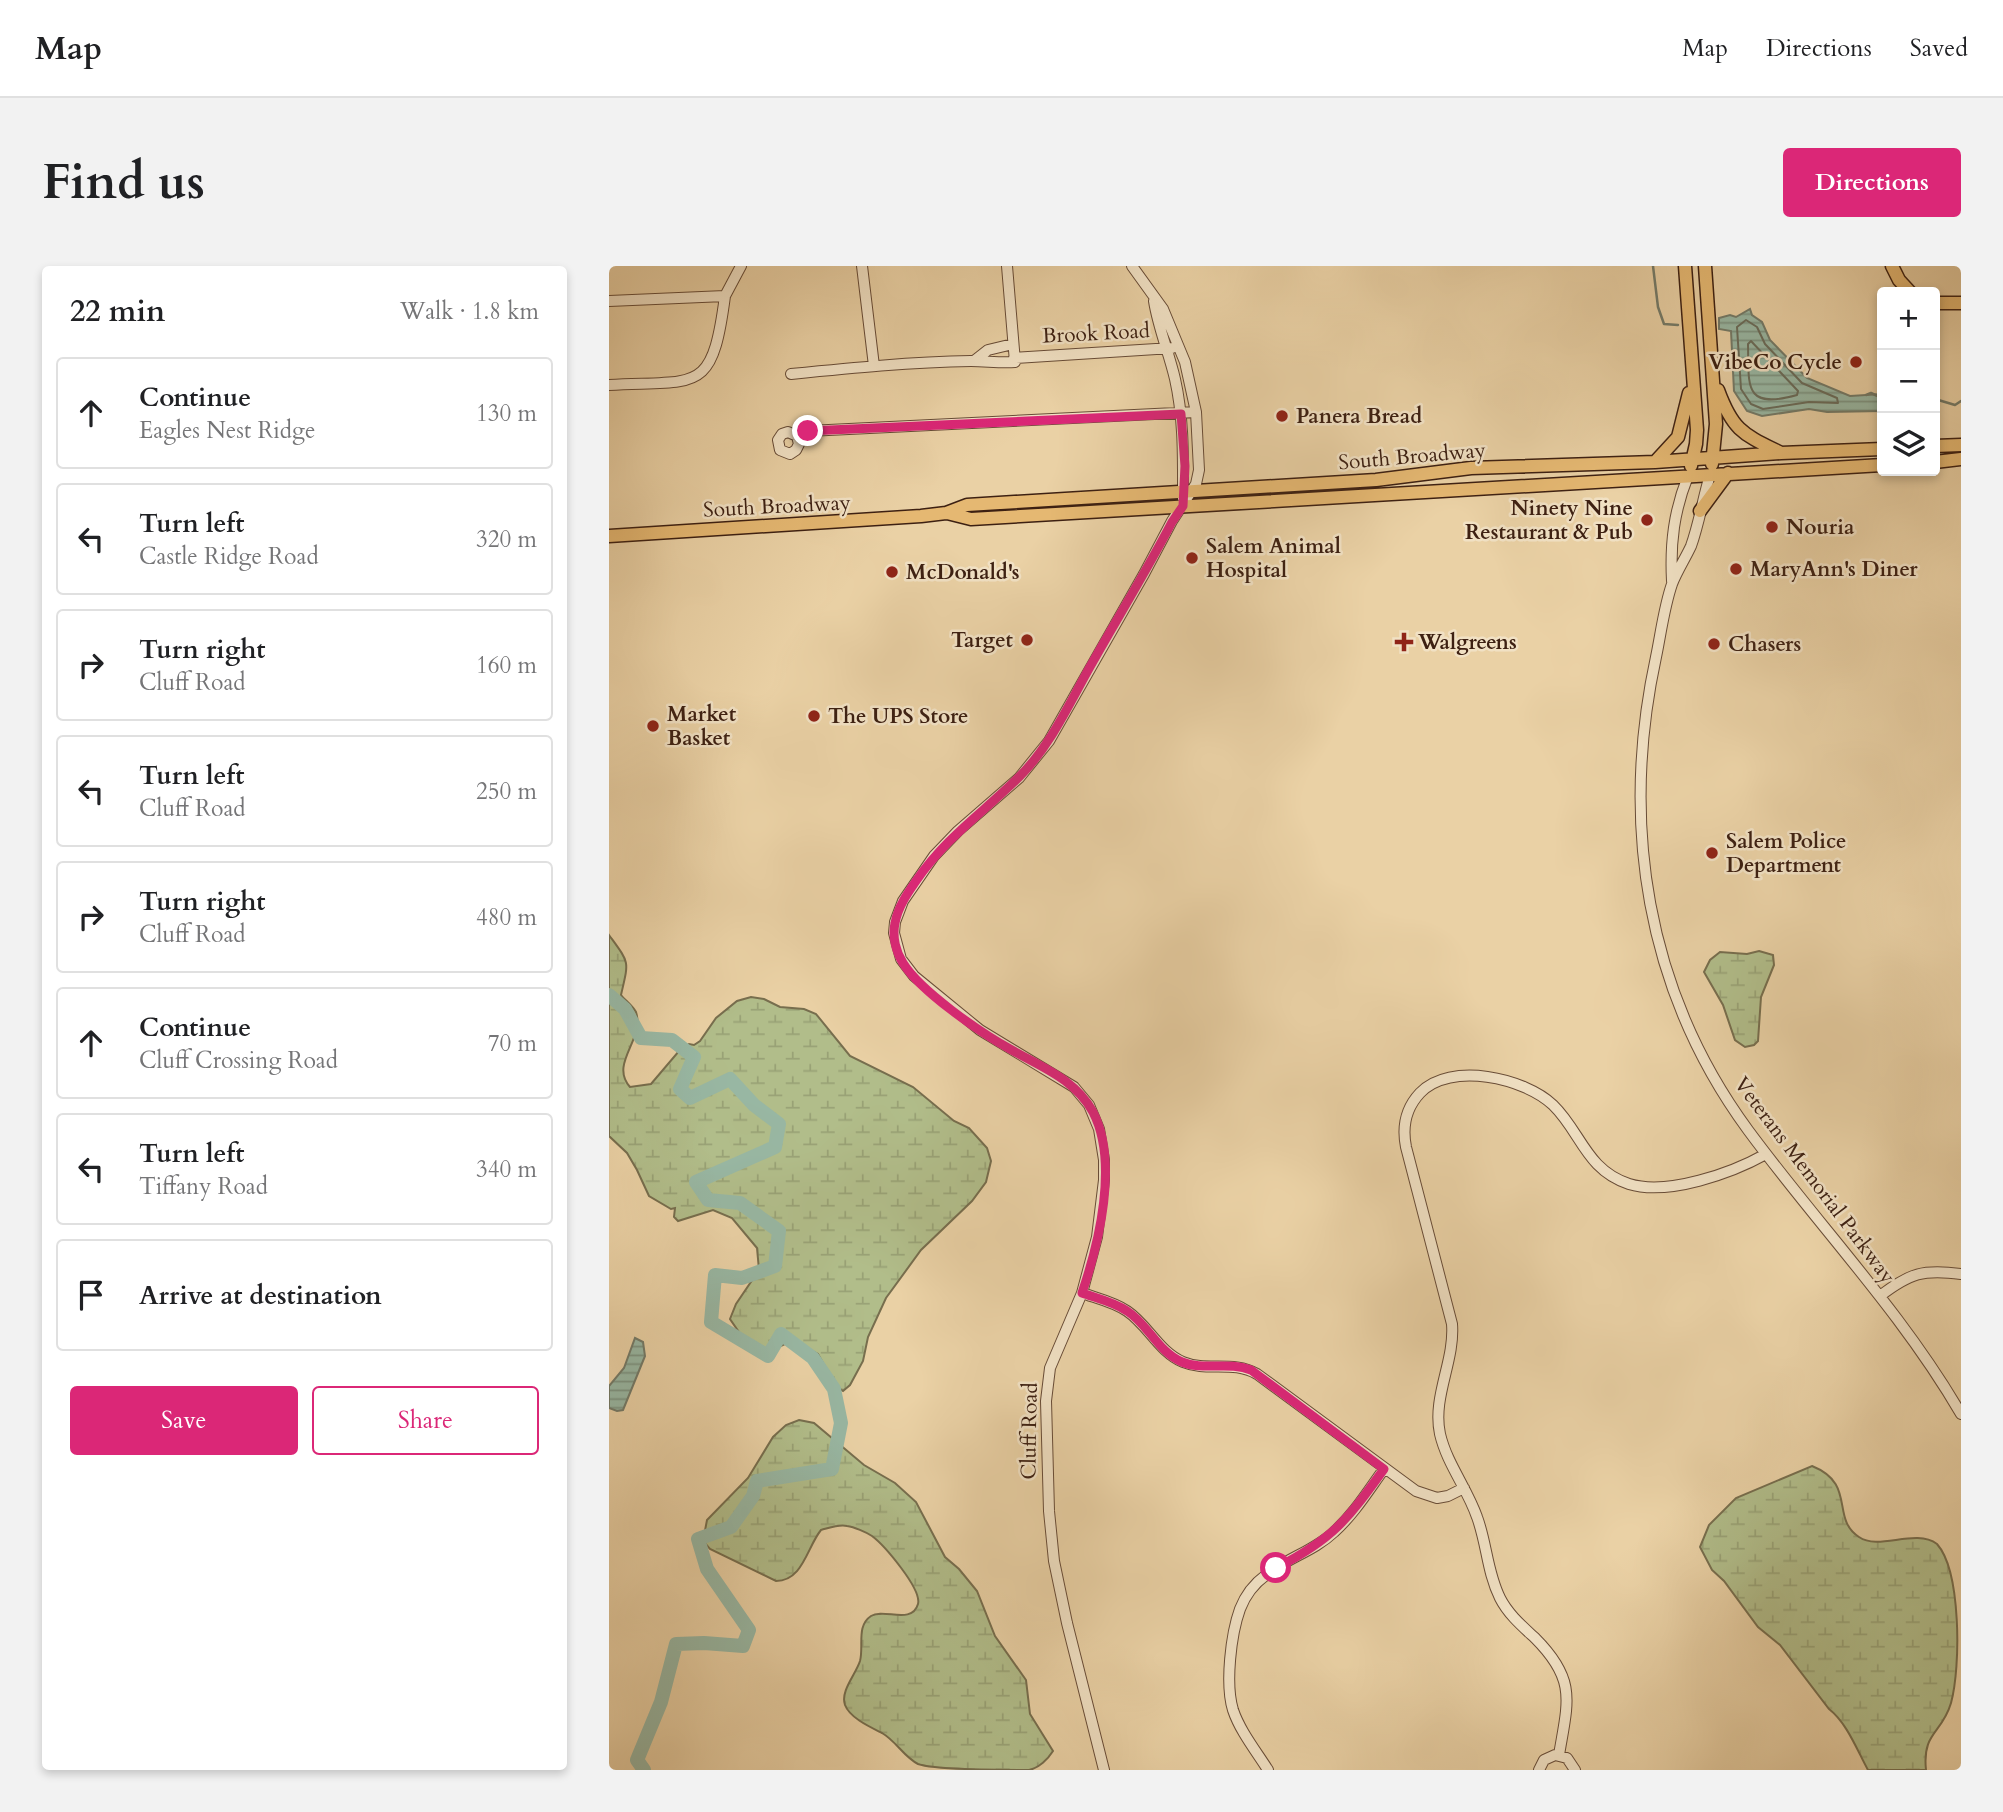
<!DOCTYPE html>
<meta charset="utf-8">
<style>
body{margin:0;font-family:Cardo,serif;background:#f2f2f2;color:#202124}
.controls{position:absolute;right:21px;top:21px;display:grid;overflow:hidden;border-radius:7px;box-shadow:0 4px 10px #0003}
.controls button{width:63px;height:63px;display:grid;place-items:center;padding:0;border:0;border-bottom:2px solid #e0e0e0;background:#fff;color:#202124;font:35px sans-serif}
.stop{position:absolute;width:21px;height:21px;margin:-16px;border:5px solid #db2777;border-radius:50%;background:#fff}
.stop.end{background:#db2777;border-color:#fff;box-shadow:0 2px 7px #0008}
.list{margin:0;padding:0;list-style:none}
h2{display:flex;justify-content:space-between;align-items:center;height:91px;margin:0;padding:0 28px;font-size:30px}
h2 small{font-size:23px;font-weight:400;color:#757577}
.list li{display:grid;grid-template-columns:46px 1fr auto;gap:21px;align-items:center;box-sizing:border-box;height:112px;margin:0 14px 14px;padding:0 14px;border:2px solid #e0e0e0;border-radius:7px}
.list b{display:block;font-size:26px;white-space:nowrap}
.list p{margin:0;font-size:23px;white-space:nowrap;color:#757577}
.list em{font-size:23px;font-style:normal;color:#757577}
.actions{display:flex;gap:14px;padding:21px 28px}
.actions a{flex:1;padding:16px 0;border:2px solid #db2777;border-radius:7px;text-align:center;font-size:24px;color:#db2777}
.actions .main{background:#db2777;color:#fff}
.icon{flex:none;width:38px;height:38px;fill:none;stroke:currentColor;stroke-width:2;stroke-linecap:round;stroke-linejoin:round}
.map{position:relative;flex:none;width:1352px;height:1504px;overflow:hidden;border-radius:7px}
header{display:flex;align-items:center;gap:42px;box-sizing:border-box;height:98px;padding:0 35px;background:#fff;border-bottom:2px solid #e0e0e0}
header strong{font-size:33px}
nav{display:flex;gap:38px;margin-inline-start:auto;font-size:24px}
.intro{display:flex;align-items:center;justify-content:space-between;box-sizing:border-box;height:168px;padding:0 42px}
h1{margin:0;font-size:49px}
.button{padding:18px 32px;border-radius:7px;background:#db2777;color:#fff;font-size:24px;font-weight:700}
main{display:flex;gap:42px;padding:0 42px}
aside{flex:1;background:#fff;border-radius:7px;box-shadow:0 4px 10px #0003}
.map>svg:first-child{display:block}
.wetland{fill:url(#wetland-marsh);stroke:#776e4e;stroke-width:2}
.water{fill:url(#water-rules);stroke:#747b69;stroke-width:2}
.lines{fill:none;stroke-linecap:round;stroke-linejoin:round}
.shore{stroke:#6a6c5a;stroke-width:2}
.stream{stroke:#747b69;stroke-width:2.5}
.river{stroke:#98b7a3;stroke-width:14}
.minor-casing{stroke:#684c37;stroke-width:12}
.major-casing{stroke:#3d2012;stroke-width:15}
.minor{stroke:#f1e1c4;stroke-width:10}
.major{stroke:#e5b872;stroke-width:12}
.route{stroke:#db2777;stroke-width:9}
.poi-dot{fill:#8f2418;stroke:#f1e1c4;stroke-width:2.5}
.labels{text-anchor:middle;stroke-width:5;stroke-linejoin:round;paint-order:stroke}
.street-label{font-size:21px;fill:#3d2012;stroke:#f1e1c4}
.poi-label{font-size:21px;font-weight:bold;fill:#3d2012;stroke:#f1e1c4;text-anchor:start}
</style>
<header>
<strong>Map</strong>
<nav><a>Map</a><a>Directions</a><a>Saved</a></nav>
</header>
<div class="intro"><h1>Find us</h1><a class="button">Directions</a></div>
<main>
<aside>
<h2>22 min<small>Walk · 1.8 km</small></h2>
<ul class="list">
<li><svg class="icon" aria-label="ahead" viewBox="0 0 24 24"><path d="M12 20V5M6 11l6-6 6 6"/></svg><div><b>Continue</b><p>Eagles Nest Ridge</p></div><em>130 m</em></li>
<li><svg class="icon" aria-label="left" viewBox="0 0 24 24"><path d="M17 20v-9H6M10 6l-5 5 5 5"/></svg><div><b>Turn left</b><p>Castle Ridge Road</p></div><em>320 m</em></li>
<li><svg class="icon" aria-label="right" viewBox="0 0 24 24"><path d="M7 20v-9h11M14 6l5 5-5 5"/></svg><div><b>Turn right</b><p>Cluff Road</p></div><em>160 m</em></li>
<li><svg class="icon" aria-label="left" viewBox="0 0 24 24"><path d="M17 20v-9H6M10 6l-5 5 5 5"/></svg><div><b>Turn left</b><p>Cluff Road</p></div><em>250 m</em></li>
<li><svg class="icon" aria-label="right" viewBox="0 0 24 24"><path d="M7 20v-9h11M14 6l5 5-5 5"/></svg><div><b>Turn right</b><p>Cluff Road</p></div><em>480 m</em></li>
<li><svg class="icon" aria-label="ahead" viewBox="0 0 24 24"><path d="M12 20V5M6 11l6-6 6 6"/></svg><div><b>Continue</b><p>Cluff Crossing Road</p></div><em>70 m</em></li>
<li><svg class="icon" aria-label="left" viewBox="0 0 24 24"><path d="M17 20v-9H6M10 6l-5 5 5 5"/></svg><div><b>Turn left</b><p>Tiffany Road</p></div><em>340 m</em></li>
<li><svg class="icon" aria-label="arrive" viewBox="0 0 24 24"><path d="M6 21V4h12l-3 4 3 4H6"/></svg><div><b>Arrive at destination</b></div></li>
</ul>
<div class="actions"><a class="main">Save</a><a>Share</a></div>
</aside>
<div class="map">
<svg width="1352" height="1504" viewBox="0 0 1352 1504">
<defs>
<pattern id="wetland-marsh" width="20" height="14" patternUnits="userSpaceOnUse" patternTransform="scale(1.75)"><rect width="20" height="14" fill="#b1bd8a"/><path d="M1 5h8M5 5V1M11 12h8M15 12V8" fill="none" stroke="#99a276"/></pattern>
<pattern id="water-rules" width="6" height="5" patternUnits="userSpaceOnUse" patternTransform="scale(1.75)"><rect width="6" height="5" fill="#98b7a3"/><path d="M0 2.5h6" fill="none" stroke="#7d9483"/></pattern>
</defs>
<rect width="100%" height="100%" fill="#ead1a5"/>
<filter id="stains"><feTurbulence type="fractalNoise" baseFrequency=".00286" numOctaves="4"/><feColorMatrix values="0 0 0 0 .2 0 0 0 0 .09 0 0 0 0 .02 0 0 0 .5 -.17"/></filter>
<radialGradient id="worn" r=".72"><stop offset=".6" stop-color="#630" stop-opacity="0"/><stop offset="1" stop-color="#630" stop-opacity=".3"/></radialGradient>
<path class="wetland" d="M0,669C21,698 20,694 12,729C16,734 24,740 27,746C36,774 0,797 21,821L42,818L70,785L80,778L85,779L91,775L107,752L128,735L142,731L155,733L171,741L195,743L207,748L241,790L304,821L345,855L360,862L378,882L382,895L377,916L363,935L312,984L277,1032L259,1071L254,1095L241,1119L234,1125L227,1120L209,1088L186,1076L178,1077L153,1089L143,1085L121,1053L127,1038L150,1004L148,982L123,952L104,944L69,955L65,951L66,942L62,943L40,930L28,904L18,887L0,870Z
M1150,685L1164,689L1165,699L1152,731L1149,775L1145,779L1136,781L1126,774L1114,739L1095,706L1101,694L1111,686L1138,688Z
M190,1154L205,1157L255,1199L286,1217L307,1236L336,1291L350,1303L368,1325L386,1370L417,1414L421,1448L444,1485C439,1493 430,1502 420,1504C400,1504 326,1504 309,1498C295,1491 287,1475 273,1467C261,1461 241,1452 236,1439C231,1425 247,1408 251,1395C255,1380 247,1360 262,1350C275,1342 303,1359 309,1338C313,1323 275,1279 263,1270C257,1266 245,1261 238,1260C230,1258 220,1262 212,1264C198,1281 194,1315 167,1315L101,1283L94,1275L98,1254L139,1212L164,1171L177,1159Z
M1203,1200C1248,1218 1221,1252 1250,1271C1270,1285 1306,1262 1328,1278C1352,1305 1352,1400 1342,1437C1333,1468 1313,1466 1317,1504H1259C1248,1484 1238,1457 1220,1443L1171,1379L1149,1361L1115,1315L1103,1304L1091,1281L1100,1259L1127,1232Z"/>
<path class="water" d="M1141,43L1143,49L1153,56L1161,74L1198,112L1241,130L1273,128V145L1218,146L1200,143L1153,150L1138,145L1125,125L1122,65L1110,63V52L1121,49L1127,51Z
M26,1072L34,1076L36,1090L14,1144L8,1145L0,1142V1120L15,1102Z"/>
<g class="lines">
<path class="shore" d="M1137,54L1148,61L1156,78L1193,117L1228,132L1229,137L1200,136L1154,143L1142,138L1132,123L1128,61Z
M1142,75L1189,125L1188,129C1134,144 1140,120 1139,78Z"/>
<path class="stream" d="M1044,0L1049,41L1055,58L1069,59
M1257,129L1262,127L1273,132
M1326,133L1346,139L1352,135"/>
<path class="river" d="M0,729L16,743L32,772L63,774L85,791L71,823L81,832L121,813L145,839L170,858L166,881L87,916L99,934L131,937L170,965L166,1000L133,1012L106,1009L102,1056L159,1090L172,1068L204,1092L225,1123L232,1157L223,1203L148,1215L144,1230L122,1261L89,1273L98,1303L140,1364L134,1380L95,1377L67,1378L52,1436L28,1494L35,1504"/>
<g class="minor-casing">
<path id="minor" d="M253,0L265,100
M0,35L116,30L132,0
M545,35C549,61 560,87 566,113C575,153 574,192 574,232
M405,92L563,82
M365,95L379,84L404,78
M182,108C242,102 302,96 362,95C377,95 391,97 406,96L398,0
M0,119C90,114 103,129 116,30
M188,170L190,178L187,184L181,188L171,184L169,174L173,168L179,166L188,170L199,165L587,146
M1101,209C1094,232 1090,258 1082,280C1076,293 1068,305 1063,318C1055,341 1052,367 1047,391C1011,557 1037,725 1139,864C1209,959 1292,1045 1352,1148
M1063,315C1061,277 1065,245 1079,210
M473,1027C487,1032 505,1036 518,1045C539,1059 550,1086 574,1096C598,1106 624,1094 648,1108L807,1225L828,1232L839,1230L855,1222
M1271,1030C1301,1007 1314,1003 1352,1008
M950,1489C959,1435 968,1414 926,1372C913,1360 899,1348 891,1332C878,1306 878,1278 868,1251C858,1222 838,1198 831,1168C823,1131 846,1095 843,1058L797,881C793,861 797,842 811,827C841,795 916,812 944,839C972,866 977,904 1020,918C1059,930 1123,907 1157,888
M495,1504L458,1357L445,1295L440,1245L437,1135L441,1102L473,1027L488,971L495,914V894L490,863L480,839L465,821L371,764L305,710L292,693L285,667L286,656L294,635L325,590L349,565L410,512L440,475L535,308L563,255L587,218L590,204L587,146L576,96L554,43L523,0
M659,1504C647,1485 631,1465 624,1444C616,1418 622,1368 631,1343C636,1330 646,1317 657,1309C678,1292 705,1285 725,1266C745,1248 759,1225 775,1203
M930,1504L935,1494L946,1489L958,1492L966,1504"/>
</g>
<g class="major-casing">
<path id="major" d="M1076,0L1088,164L1087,178L1082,200
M1096,0L1107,158L1103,198
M1283,0L1290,14L1301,26
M1326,37H1352
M1109,124C1124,165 1134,168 1172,187
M1326,180L1352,179
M1046,196L1069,171L1080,127
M1326,196L1352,193
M1091,245L1119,207
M338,247L362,253L1273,199
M0,270L312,250L337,247L358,239L767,214L862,202L1046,196L1172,187L1273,183"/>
</g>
<use href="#minor" class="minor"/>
<use href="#major" class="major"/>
</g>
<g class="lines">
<path class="route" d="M199,165L572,148L576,200L574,240L563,256C538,304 509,351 482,399C461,436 442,479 411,510C374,547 338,570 307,615C298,628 289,641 286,657C283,671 287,686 294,697C311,725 372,767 401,783C432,801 466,813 484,846C510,896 490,977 473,1027C487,1032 505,1036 518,1045C539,1058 549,1086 573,1096C594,1105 620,1095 642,1104L775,1203C738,1254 724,1273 667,1302"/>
</g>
<g class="poi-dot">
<circle cx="1247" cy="96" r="7"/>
<circle cx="673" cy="150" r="7"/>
<circle cx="1038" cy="254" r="7"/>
<circle cx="1163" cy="261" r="7"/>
<circle cx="583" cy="292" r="7"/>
<circle cx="1127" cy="303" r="7"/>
<circle cx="283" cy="306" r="7"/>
<circle cx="418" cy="374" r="7"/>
<path d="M791.5 365.5h7v7h7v7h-7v7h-7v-7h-7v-7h7z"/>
<circle cx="1105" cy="378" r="7"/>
<circle cx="205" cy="450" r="7"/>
<circle cx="44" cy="460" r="7"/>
<circle cx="1103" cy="587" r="7"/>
</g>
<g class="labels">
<g class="street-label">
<text transform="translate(487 67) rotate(-3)" y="7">Brook Road</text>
<text transform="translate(803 190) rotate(-5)" y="7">South Broadway</text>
<text transform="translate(168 240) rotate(-3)" y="7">South Broadway</text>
<text transform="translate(1206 914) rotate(53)" y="7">Veterans Memorial Parkway</text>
<text transform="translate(420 1165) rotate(-89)" y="7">Cluff Road</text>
</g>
<g class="poi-label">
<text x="1233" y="103" text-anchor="end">VibeCo Cycle</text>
<text x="687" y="157">Panera Bread</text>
<text x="1024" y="249" text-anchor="end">Ninety Nine<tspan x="1024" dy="24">Restaurant &amp; Pub</tspan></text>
<text x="1177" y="268">Nouria</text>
<text x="597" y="287">Salem Animal<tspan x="597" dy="24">Hospital</tspan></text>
<text x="1141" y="310">MaryAnn's Diner</text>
<text x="297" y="313">McDonald's</text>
<text x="404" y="381" text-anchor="end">Target</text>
<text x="809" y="383">Walgreens</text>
<text x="1119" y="385">Chasers</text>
<text x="58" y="455">Market<tspan x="58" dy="24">Basket</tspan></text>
<text x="219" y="457">The UPS Store</text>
<text x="1117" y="582">Salem Police<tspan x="1117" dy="24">Department</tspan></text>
</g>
</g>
<rect width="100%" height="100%" filter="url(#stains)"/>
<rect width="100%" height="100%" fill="url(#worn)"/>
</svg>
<div class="controls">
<button>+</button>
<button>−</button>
<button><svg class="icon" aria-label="layers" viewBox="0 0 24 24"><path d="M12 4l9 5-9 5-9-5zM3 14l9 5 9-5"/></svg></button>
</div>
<div class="stop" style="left:667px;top:1302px"></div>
<div class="stop end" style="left:199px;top:165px"></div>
</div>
</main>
